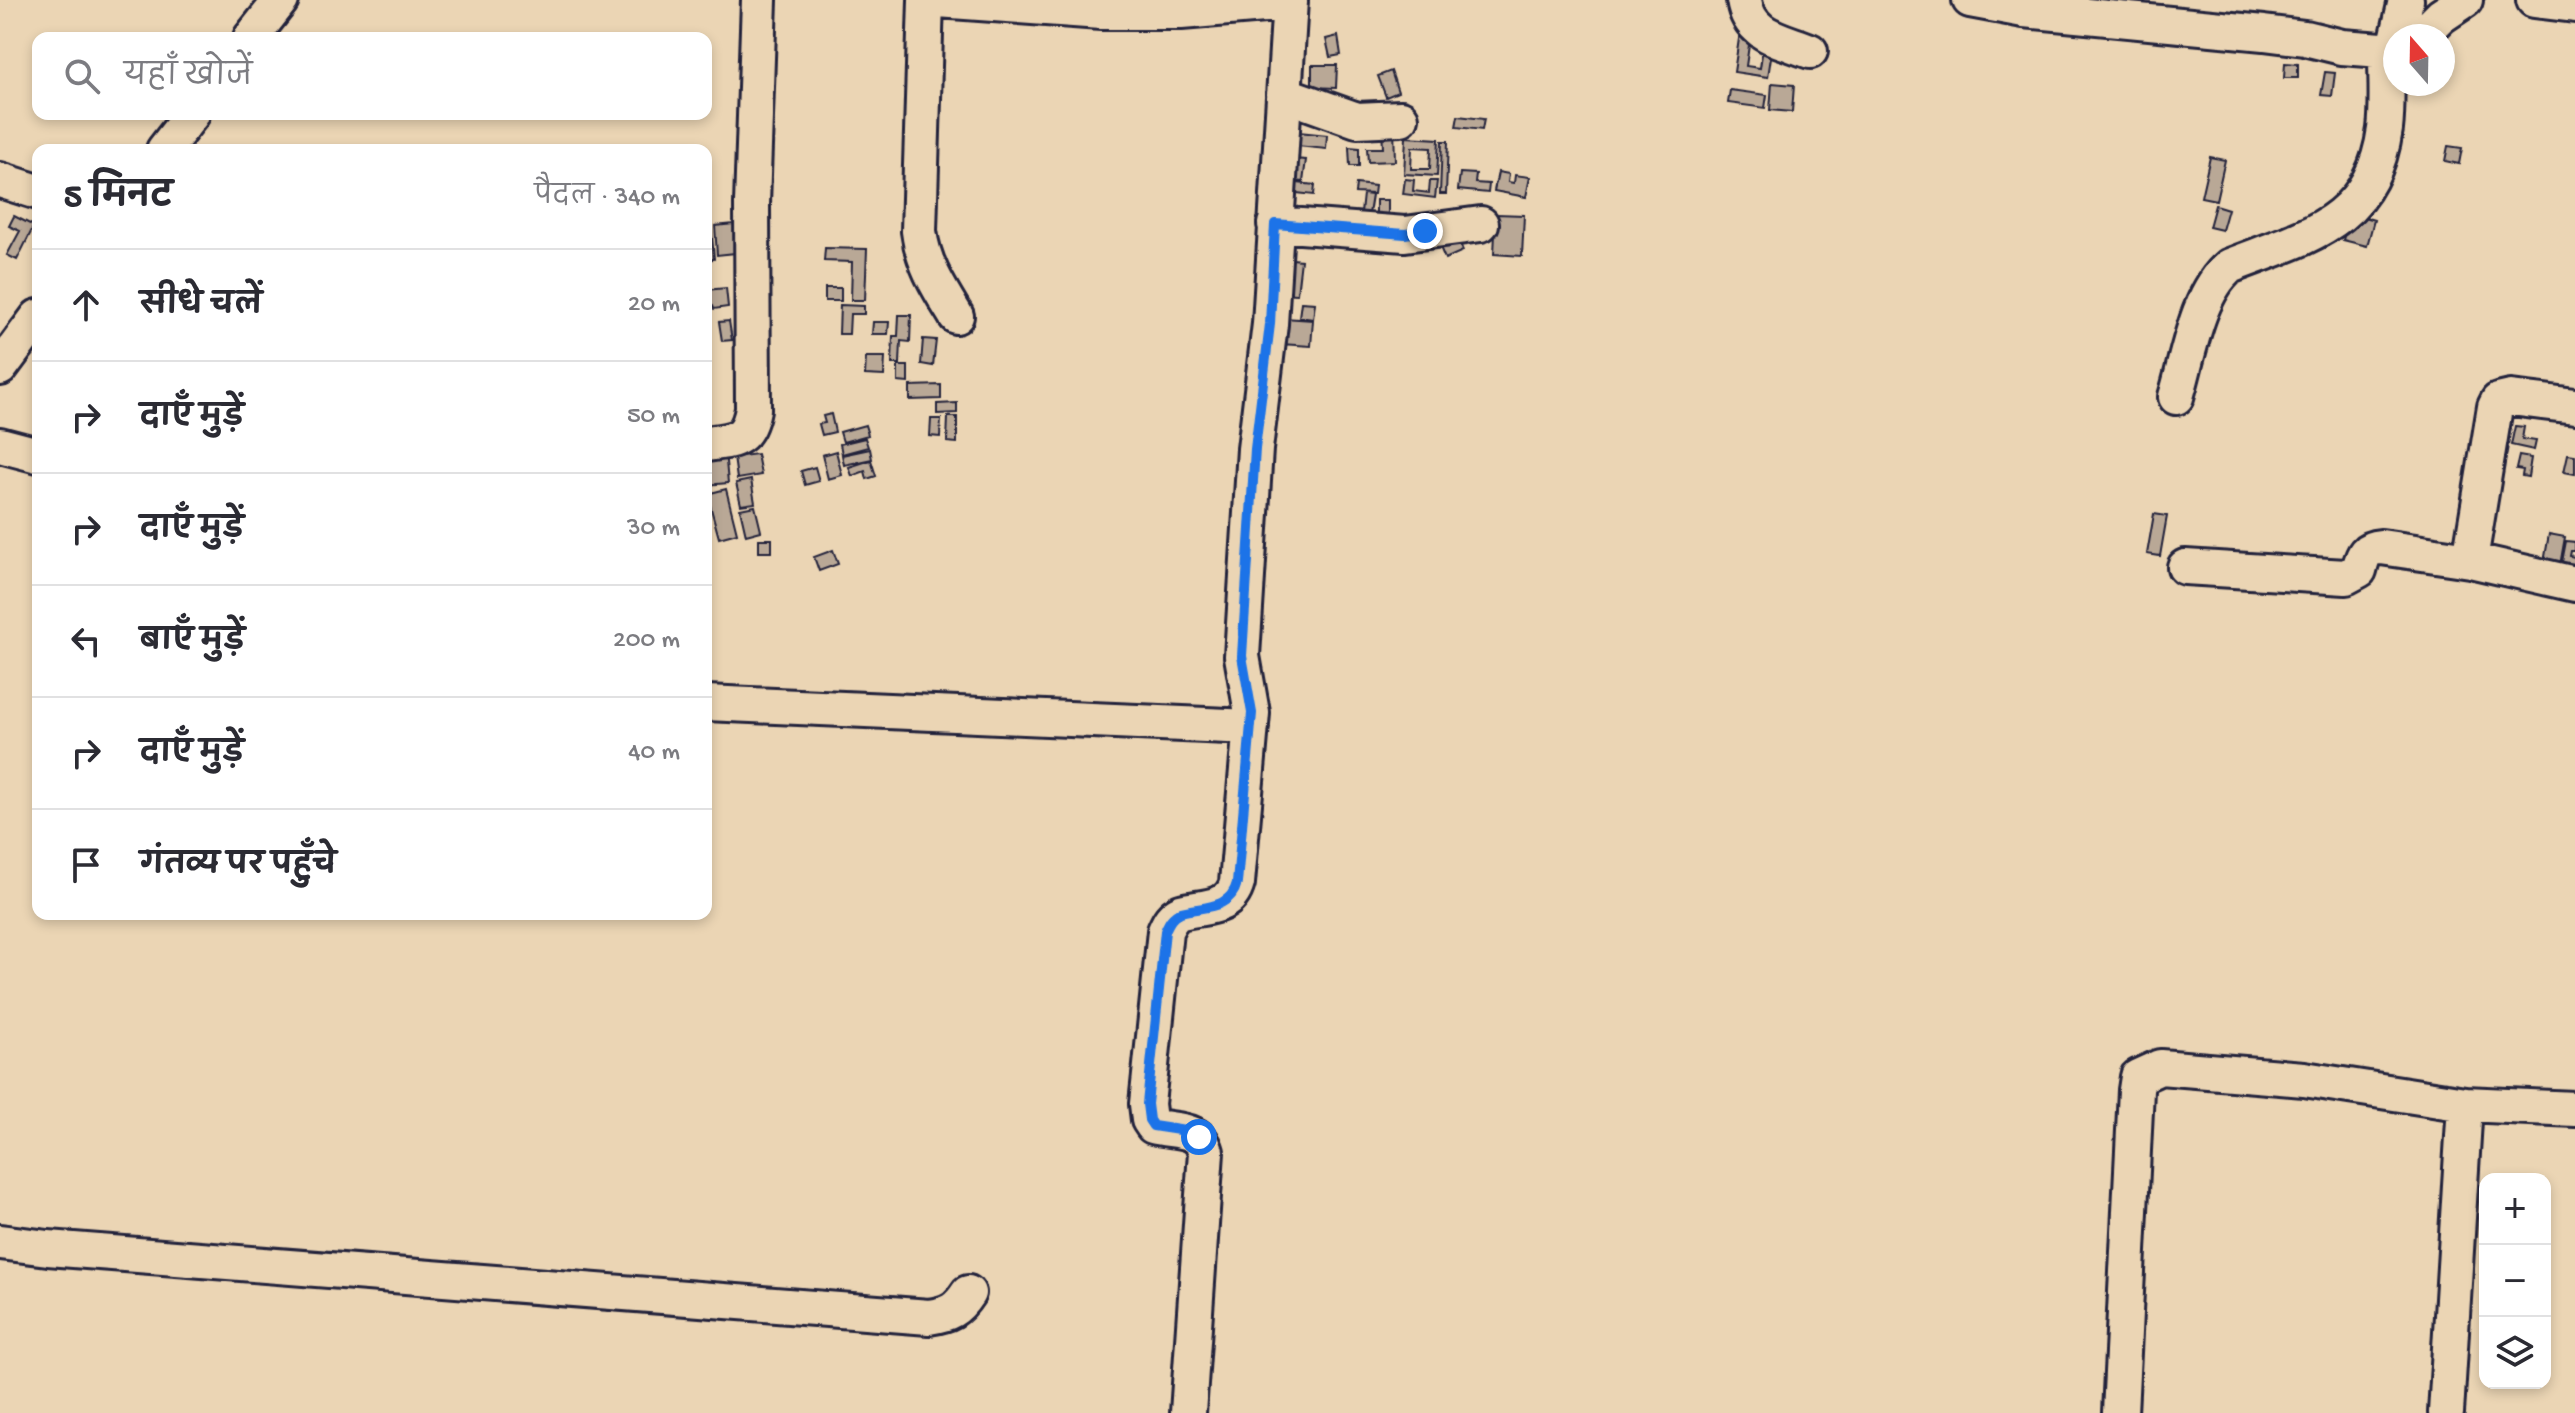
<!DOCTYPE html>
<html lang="hi">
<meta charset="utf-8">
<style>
body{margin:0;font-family:"Gochi Hand","Playpen Sans Deva",sans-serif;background:#f2f2f3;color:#2b2b33}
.controls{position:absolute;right:24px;bottom:24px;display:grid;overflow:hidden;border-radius:16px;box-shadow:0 4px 12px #0003}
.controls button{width:72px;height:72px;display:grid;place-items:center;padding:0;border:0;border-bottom:2px solid #e1e1e2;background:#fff;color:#2b2b33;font:40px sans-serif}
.compass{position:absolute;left:2383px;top:24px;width:72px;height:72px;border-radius:50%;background:#fff;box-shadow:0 4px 12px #0003;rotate:340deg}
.stop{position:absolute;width:24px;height:24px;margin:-18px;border:6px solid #1a73e8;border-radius:50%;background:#fff}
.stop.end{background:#1a73e8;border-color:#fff;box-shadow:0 2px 8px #0008}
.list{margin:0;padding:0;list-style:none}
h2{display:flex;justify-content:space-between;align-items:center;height:104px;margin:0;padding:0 32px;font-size:34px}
h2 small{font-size:26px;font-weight:400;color:#7c7c81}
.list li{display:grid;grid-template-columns:52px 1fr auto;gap:24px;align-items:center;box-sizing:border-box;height:112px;padding:0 32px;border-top:2px solid #e1e1e2}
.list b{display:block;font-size:30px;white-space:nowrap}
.list em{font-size:26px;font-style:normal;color:#7c7c81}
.icon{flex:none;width:44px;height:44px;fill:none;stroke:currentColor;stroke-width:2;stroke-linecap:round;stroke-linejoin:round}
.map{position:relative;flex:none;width:2575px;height:1413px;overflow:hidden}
.search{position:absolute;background:#fff;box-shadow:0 4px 12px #0003;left:32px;top:32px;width:680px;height:88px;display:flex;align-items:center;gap:20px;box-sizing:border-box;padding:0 28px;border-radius:16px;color:#7c7c81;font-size:30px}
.panel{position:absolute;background:#fff;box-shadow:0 4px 12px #0003;left:32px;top:144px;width:680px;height:776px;border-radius:16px}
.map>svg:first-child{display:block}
.building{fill:#b9a896;stroke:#22223b;stroke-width:2;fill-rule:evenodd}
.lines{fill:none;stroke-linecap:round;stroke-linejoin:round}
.minor-casing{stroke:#22223b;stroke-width:40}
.minor{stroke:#ebd5b4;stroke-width:34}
.route{stroke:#1a73e8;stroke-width:10}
</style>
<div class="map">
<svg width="2575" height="1413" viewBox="0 0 2575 1413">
<rect width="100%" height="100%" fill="#ebd5b4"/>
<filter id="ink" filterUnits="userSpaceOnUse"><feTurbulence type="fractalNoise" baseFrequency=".0125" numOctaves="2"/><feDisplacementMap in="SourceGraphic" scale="16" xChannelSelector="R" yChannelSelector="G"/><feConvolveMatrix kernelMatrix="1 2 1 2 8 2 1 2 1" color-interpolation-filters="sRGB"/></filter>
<g filter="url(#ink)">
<path class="building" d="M1740,32L1774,37L1768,77L1734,72ZM1749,45L1763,47L1760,68L1746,66Z
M1338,36L1341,55L1330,57L1326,39Z
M2285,63L2298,64V78H2284Z
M1312,65H1337L1336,88L1312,87Z
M1391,71L1398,92L1386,97L1378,76Z
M2325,72L2335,73L2332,96L2321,95Z
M1772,83L1794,85L1792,112L1770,110Z
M1730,90L1767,95L1765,108L1728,103Z
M1458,116L1484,119L1482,130L1456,127Z
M1394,128L1395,161L1368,162L1367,148H1383L1382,129Z
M1289,131L1327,135L1326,149L1288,145Z
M1406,137L1439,139L1437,176L1404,174ZM1412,147L1431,148L1430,169H1411Z
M1442,141H1448L1446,194H1440Z
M2448,146L2462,148L2459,164L2445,161Z
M1349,147L1359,148V166H1350Z
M2210,157L2225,160L2216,200L2201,197Z
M1293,159L1306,160L1303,182L1290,180Z
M1498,172L1509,174L1508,182L1514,183L1515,175L1530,177L1526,197L1494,191Z
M1460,173L1476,174L1475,183L1489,184L1488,193L1458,190Z
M1405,179L1414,180L1413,191L1429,193L1430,181H1437L1435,198L1403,194Z
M1288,182L1315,185L1314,195L1288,192Z
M1356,184L1375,186L1374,194L1355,193Z
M1363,194L1372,195L1369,214L1361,213Z
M1376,200H1388V215H1376Z
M2215,205L2228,209L2222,230L2209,227Z
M2350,213L2374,220L2367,246L2343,240Z
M1496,214L1524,215L1522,256L1494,254Z
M14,216L34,226L17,260L7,255L20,231L9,226Z
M706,224H711L714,259L706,260Z
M734,224L735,253L717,255L715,226Z
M1456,233L1463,251L1445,259L1437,240Z
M825,248L867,249L865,300H851L852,262L824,261Z
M1283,258L1301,260L1297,294L1279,293Z
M726,288L728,307L714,309L713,306L707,307L706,290Z
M825,288H841V301H825Z
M1301,302L1315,303L1313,319L1299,317Z
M840,305L864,306V314H850L849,334H839Z
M899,315H911L910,342L901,341L900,364H892L893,336H898Z
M1284,318L1313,320L1311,346L1281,344Z
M729,321L732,340L722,341L719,322Z
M873,322H889L888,334H872Z
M923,339L936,340L933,366L921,364Z
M866,357H885L884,376L865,375Z
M898,366H908V383L898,382Z
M941,385V399L910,400V386Z
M957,403V413L937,414V404Z
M831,414L835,432L822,435L819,424L825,423L823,416Z
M948,417H957V443L947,442Z
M931,419H941L940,437L930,436Z
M865,425L868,435L843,442L840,432Z
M2515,426L2524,427L2522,439L2536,441L2534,450L2511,445Z
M865,438L868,447L842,454L840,444Z
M870,449L872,459L844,465L842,455Z
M725,451L728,483L706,485V453Z
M836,451L842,475L828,479L822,455Z
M757,454L761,475L737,479L734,457Z
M2568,454L2575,455V474L2564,472Z
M2519,456L2531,458L2528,477L2522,476L2523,470L2516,469Z
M871,460L876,476L867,479L865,471L852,476L849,467Z
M815,467L819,481L805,485L801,471Z
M751,480L755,503L741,505L736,483Z
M726,489L737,533L719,538L707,494Z
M755,506L761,531L746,535L740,509Z
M2154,514L2167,516L2160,556L2147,554Z
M2549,534L2565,537L2559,571L2543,568Z
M759,539H772V552H759Z
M2566,541L2575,542V551H2571L2570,556L2575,557V564L2562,562Z
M833,550L838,564L819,571L814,557Z"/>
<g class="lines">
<g class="minor-casing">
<path id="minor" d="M926,0L919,231C923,264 939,288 956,316
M938,0L1101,12H1181L1290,3
M1744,0C1749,36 1780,39 1810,51
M1970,0L2024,10L2264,33L2305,38L2342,47L2395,51
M2534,0L2575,5
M2398,36L2406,0
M2421,36L2441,16L2465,0
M251,38L281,0
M1284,94L1357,120L1401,118
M164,150L192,114
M0,180L38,192
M1275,224L1405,234L1481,224
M0,368L38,317
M2176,397C2188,357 2197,293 2230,266C2306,236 2372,224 2385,129C2388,105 2386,79 2386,55L2395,51
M706,444C735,440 747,441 753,409L752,204L759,0
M0,445L38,455
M2470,560L2495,407L2498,401L2511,398L2575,406
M2185,567L2346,577L2359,570C2363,556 2364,548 2381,547L2470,560L2575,584
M706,703L1251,727
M0,1242L48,1248L929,1317C949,1314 957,1310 968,1293
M1188,1413L1206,1152C1199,1126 1175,1132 1153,1126L1149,1120L1147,1104L1165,931C1169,922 1172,916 1181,912C1203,906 1230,910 1237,883L1252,713L1242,656L1255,449L1270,324L1290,0
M2120,1413L2136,1090L2138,1077L2160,1067L2304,1079L2465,1104L2575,1109
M2446,1413L2465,1104"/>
</g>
<use href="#minor" class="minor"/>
</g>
</g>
<g class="lines" filter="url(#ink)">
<path class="route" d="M1199,1137L1192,1132L1153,1126L1149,1120L1147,1104L1165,931C1169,922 1172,916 1181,912C1203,906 1230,910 1237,883L1252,713L1242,656L1255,449L1270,324L1275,224L1405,234L1425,231"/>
</g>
</svg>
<div class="controls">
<button>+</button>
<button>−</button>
<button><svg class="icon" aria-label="layers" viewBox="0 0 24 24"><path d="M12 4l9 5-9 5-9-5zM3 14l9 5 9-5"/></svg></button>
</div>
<svg class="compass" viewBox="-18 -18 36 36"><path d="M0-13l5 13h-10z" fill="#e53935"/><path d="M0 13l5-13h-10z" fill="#7c7c81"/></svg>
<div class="stop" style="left:1199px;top:1137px"></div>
<div class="stop end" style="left:1425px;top:231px"></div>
<div class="search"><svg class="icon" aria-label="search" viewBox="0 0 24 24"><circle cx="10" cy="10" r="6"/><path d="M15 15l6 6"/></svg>यहाँ खोजें</div>
<section class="panel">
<h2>5 मिनट<small>पैदल · 340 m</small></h2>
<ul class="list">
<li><svg class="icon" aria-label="ahead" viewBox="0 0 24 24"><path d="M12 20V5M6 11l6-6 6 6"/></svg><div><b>सीधे चलें</b></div><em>20 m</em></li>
<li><svg class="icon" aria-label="right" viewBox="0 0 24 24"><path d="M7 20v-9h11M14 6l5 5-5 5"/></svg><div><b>दाएँ मुड़ें</b></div><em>50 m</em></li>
<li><svg class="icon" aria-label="right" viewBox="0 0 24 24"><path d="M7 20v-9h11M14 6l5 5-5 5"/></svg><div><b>दाएँ मुड़ें</b></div><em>30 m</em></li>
<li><svg class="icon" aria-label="left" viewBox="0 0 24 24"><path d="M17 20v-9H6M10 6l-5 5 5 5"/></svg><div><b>बाएँ मुड़ें</b></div><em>200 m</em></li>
<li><svg class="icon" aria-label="right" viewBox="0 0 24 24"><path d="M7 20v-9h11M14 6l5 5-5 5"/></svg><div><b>दाएँ मुड़ें</b></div><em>40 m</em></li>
<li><svg class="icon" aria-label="arrive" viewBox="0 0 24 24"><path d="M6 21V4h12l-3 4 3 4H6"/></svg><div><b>गंतव्य पर पहुँचे</b></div></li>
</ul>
</section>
</div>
